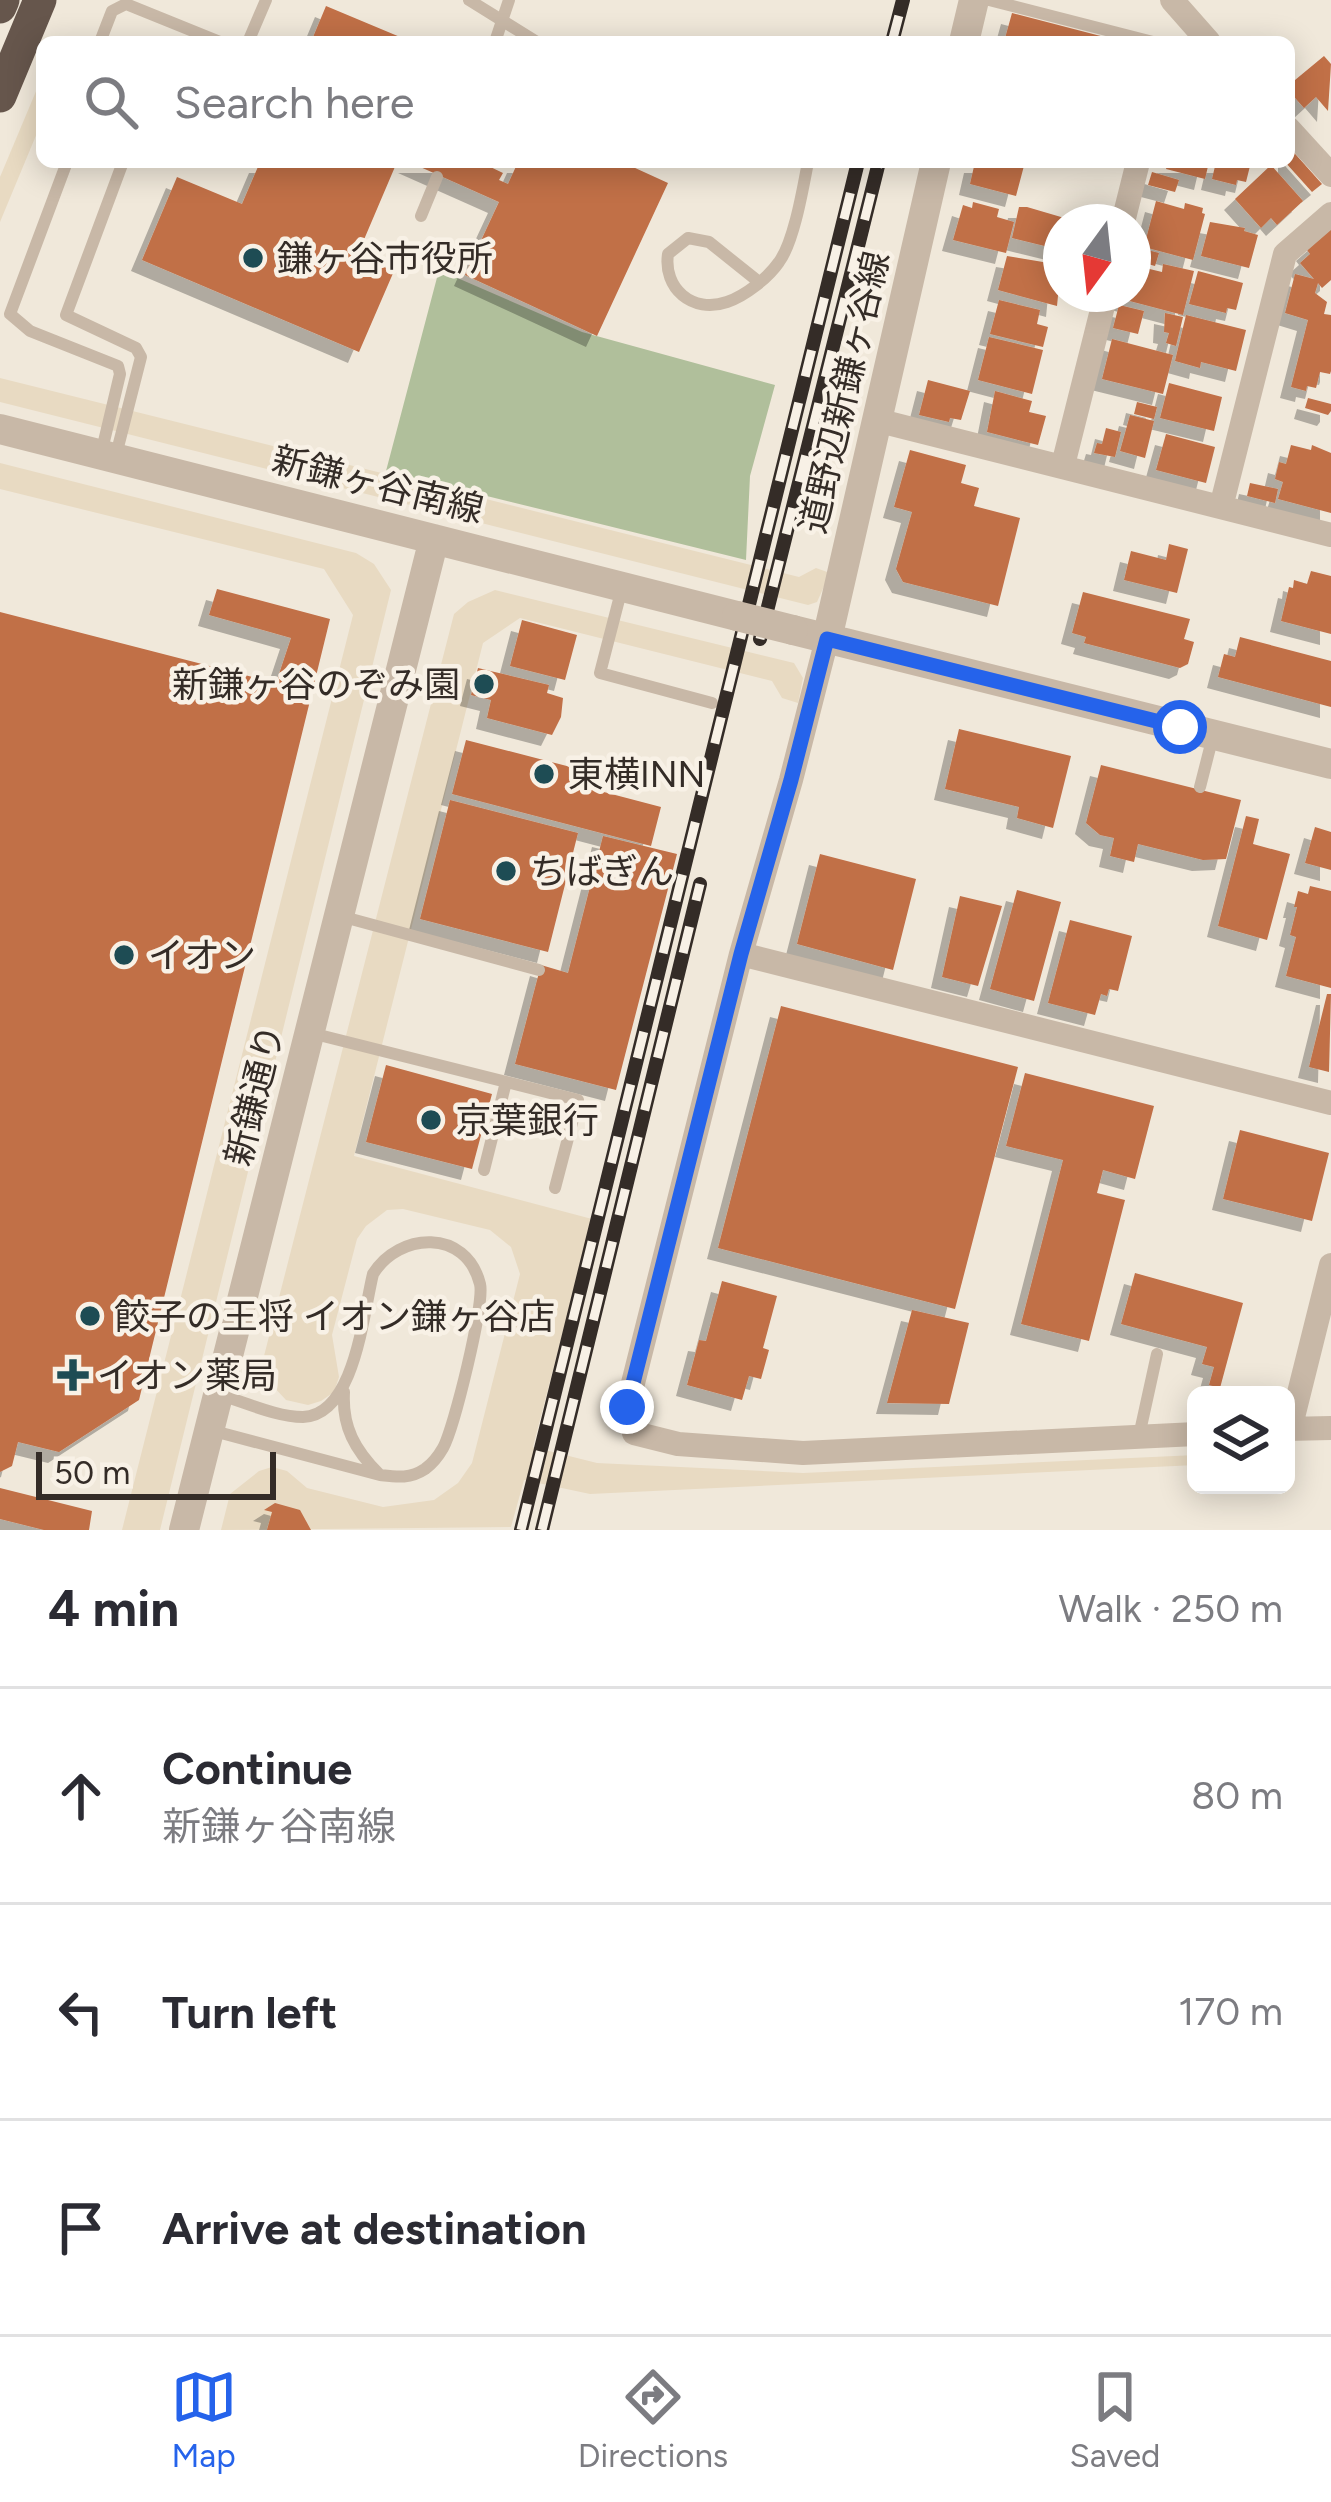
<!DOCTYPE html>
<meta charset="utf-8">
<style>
body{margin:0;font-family:Figtree,"Noto Sans JP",sans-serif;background:#f7f7f7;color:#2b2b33}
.controls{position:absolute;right:36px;bottom:36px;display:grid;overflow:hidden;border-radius:18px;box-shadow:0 6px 30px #0003}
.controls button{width:108px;height:108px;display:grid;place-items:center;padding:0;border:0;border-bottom:3px solid #e1e1e2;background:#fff;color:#2b2b33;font:60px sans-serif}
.compass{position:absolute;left:1043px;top:204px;width:108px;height:108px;border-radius:50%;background:#fff;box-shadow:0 6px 30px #0003;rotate:195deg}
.scale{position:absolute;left:36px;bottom:30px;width:240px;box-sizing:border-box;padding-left:12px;border:6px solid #342c27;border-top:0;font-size:33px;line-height:42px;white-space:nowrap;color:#342c27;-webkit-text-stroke:9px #f8f1e6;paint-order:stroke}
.stop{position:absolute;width:36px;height:36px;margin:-27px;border:9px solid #2563eb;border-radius:50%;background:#fff}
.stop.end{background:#2563eb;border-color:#fff;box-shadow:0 3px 12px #0008}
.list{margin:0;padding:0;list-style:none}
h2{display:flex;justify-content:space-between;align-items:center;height:156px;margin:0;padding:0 48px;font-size:51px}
h2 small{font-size:39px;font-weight:400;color:#7c7c81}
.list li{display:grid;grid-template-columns:78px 1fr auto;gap:36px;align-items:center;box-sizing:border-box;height:216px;padding:0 48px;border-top:3px solid #e1e1e2}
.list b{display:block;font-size:45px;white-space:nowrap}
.list p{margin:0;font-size:39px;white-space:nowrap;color:#7c7c81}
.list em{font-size:39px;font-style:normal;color:#7c7c81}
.icon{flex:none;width:66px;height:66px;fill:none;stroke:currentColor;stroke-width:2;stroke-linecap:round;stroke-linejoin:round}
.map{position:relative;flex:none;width:1331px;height:1530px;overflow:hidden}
.search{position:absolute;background:#fff;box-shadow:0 6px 30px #0003;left:36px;right:36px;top:36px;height:132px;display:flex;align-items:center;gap:30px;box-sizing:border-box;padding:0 42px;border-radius:18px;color:#7c7c81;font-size:45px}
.sheet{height:804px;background:#fff}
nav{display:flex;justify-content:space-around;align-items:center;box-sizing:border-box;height:168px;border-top:3px solid #e1e1e2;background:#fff;font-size:33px;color:#7c7c81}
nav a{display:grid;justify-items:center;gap:6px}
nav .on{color:#2563eb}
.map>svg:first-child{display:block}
.green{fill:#b0bf9b}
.plaza{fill:#e8dac2}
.building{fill:#c16f47;filter:url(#shadow)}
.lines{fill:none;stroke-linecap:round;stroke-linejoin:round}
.service{stroke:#c8b8a7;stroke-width:12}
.minor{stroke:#c8b8a7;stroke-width:24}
.tertiary{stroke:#c8b8a7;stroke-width:30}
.trunk{stroke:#66564c;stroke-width:33}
.rail-casing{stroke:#342c27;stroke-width:14}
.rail{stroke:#f8f1e6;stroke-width:9;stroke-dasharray:27;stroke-linecap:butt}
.tertiary-bridge{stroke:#c8b8a7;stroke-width:30}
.route{stroke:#2563eb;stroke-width:15}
.poi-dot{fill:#1e4c54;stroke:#f8f1e6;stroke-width:4.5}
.labels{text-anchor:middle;stroke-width:9;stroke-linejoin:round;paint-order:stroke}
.poi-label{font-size:36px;fill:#342c27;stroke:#f8f1e6;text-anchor:start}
.street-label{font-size:36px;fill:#342c27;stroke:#f8f1e6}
</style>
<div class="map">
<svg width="1331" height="1530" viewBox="0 0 1331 1530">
<defs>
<filter id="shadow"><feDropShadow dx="-11" dy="11" stdDeviation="0" flood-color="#0004"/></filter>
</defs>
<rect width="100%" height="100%" fill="#f0e8da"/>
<path class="green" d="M439,270L582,332L775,385L750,476L746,560L386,471Z"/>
<path class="plaza" d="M42,77V121L0,222V177Z
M0,378L799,577L816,568L830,573L817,602L808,605L0,402Z
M0,463L356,553L374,564L391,590L160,1530H122L353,615L324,569L0,489Z
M495,590L794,663L803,678L798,703L782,698L772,681L520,618L483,643L354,1156L592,1219L533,1447L597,1463L803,1473L1196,1455V1465L590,1494L524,1480L511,1527L221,1530L230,1494L259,1471L272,1467L287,1471L307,1488L383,1507L434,1500L458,1483L472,1463L520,1274L511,1247L490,1230L403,1209L387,1210L366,1226L357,1239L332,1335L339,1377L334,1392L321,1401L308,1405L286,1400L272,1385L264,1356L454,614L468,602Z"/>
<path class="building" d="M326,6L412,42H311Z
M1012,13L1116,40V42H1004Z
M1324,56L1331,64L1328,111L1316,97L1304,108L1289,91V85Z
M1289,147L1322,184L1312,192L1285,162H1289Z
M260,162H397L357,256L394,271L359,352L142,260L177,177L242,204Z
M409,162H458L468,166L470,162H480L503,173L499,180L508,184L518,162H622L668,183L597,336L465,275L499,202Z
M975,162H1025L1016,196L970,184Z
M1168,162H1209L1205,179L1166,169Z
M1216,162H1251L1246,182L1237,180L1236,185L1212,179Z
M1271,165L1303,201L1277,225L1271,218L1261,228L1235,199Z
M1152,172L1179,180L1175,192L1148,185Z
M1156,201L1184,209L1185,203L1203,208L1202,213L1205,214L1193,260L1144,247Z
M973,202L999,209L997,217L1014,222L1006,253L953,240L963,205L972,208Z
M1019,207H1027L1078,222H1061V250L1012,238Z
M1210,222L1245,228L1244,231L1258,235L1249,268L1201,256Z
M1331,229V280L1322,288L1318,283L1315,293L1327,302L1324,314L1331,315V371L1330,374L1320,372L1316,388L1307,386L1306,391L1291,387L1308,320L1285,313L1295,274L1314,279L1300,263L1310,254L1307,250Z
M1136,247L1159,253L1155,266L1133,260Z
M1007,256L1061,265L1057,306L998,290Z
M1163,264L1194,271L1183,315L1122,299L1124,294H1133V265L1162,272Z
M1198,271L1243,283L1236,310L1227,308L1226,313L1189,304Z
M999,300L1040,310L1037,324L1048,327L1043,347L990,334Z
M1119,305L1144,311L1138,334L1113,328Z
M1165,313L1183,317L1176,346L1166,343L1169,333L1164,332Z
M1186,315L1246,330L1236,371L1201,362L1200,368L1175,361Z
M989,337L1043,350L1032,394L978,380Z
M1112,339L1173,355L1163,394L1102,379Z
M928,380L970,391L961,420L950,418L949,422L919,415Z
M1169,383L1222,397L1214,431L1160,418Z
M995,391L1032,401L1029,412L1046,416L1038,445L987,432Z
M1308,398L1331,404V411L1328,415L1305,408Z
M1137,402L1157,407L1154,419L1134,414Z
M1130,415L1154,421L1145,458L1120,451Z
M1106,428L1121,432L1115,457L1094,453L1097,443L1102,444Z
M1166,434L1215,447L1206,483L1156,470Z
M1291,445L1311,450L1312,445L1331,453V513L1278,499L1283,482L1275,479L1279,462L1286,464Z
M910,450L966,465L961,483L979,488L974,506L1020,518L998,606L903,582L896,569L912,512L894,507Z
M1250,483L1278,489L1275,503L1247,496Z
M1169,544L1188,549L1177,593L1124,580L1131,551L1166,560Z
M1311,571L1331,576V634L1281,621L1289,587L1293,588L1294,580L1307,584Z
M217,589L330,619L139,1400L59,1452L18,1442L12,1466L0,1472V612L276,683L291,638L209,615Z
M1083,592L1190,619L1184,639L1194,642L1188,664L1180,668L1084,643L1086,637L1072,633Z
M522,620L577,635L565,680L510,666Z
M1240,637L1331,661V707L1218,677L1224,654L1235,657Z
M478,668L549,685L547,693L563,698L561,717L552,735L487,718L491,700L471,695Z
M959,729L1071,756L1053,828L1017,818L1019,807L945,789Z
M466,740L586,771L581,786L661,807L651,846L452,794Z
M1101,765L1241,800L1226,859L1203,860L1138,844L1134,862L1110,856L1114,838L1100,835L1086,823Z
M450,800L578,833L548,952L420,919Z
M1246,816L1259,819L1253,844L1290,854L1267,940L1218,926Z
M1315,827L1331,832V870L1305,863Z
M603,836L677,854L616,1090L515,1064L541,965L568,973Z
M820,854L916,879L893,970L797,944Z
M1310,886L1331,891V988L1286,976L1296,937L1290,935L1297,907H1294L1298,891L1308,894Z
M1017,890L1061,902L1034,1001L990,989Z
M960,896L1002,906L978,986L942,977Z
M1070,920L1132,936L1118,991L1109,989L1107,996L1101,994L1095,1015L1048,1003Z
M1327,994H1331L1329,1072L1309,1067Z
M781,1006L1018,1067L955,1309L718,1248Z
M386,1065L492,1094L472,1169L366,1142Z
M1025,1073L1154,1106L1135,1179L1103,1170L1097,1193L1125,1200L1089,1341L1021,1324L1063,1160L1006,1146Z
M1240,1130L1329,1153L1312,1221L1223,1199Z
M1135,1273L1243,1303L1220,1388L1209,1385L1214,1367L1202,1364L1207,1347L1121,1324Z
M722,1281L777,1296L763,1348L769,1350L761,1379L749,1376L742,1400L687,1385L699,1340L706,1341Z
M912,1310L969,1323L949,1404L887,1403Z
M0,1488L92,1511L89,1530H44L0,1519Z
M275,1503L300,1510L311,1530H267L272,1512L264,1510Z"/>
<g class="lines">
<path class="service" d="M469,0L537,42
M989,0L1153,42
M100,42L112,11L126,4L220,42
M248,42L266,0
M495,42L509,0
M67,162L10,314L30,331L118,366L120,374L101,454
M421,216L437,177
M759,282L709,242L688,238L668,254C663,288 692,314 727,302C745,296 768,278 779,262C794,242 803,188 808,162
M116,455L141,357L136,348L66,315L123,162
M622,588L600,673L712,703
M1200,787L1213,736
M340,916L539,970
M311,1033L578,1100L555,1188
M484,1170L506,1082
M344,1392C342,1427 355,1450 379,1474
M210,1430L380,1475C397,1477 410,1479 425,1469C432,1464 439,1455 443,1448C454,1428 485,1303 480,1284C466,1228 399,1232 373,1274C363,1314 355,1415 303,1417C276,1417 245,1402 220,1395
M1139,1436L1157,1354"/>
<path class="minor" d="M1172,0L1209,42
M1289,129L1331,175
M1123,222L1138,162
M876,420L1331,535
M1063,465L1106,294
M1221,507L1285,254L1331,214
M827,639L791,780L741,954L627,1407L634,1433L678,1444L803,1453L1196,1434
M741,954L1331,1103
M1286,1429L1331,1428
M1290,1429L1331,1265"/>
<path class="tertiary" d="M964,42L974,0
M0,429L737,616
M793,630L1331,764
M827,639L936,162
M184,1530L434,539"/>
<path class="trunk" d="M0,7L3,0
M0,96L40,0"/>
<g class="rail-casing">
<path id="rail" d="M892,42L903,0
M760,639L879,162
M521,1530L858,162
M542,1530L700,884"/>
</g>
<use href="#rail" class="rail"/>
<path class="tertiary-bridge" d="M737,616L793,630"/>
</g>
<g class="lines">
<path class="route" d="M627,1407L741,954L791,780L827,639L1180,727"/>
</g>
<g class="poi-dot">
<circle cx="253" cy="258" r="12"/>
<circle cx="484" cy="684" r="12"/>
<circle cx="544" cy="774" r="12"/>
<circle cx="506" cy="871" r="12"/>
<circle cx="124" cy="955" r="12"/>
<circle cx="431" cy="1120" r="12"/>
<circle cx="90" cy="1316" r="12"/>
<path d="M67 1357h12v12h12v12h-12v12h-12v-12h-12v-12h12z"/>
</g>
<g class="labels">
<g class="poi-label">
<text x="277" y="271">鎌ヶ谷市役所</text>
<text x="460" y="697" text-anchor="end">新鎌ヶ谷のぞみ園</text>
<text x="568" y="787">東横INN</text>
<text x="530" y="884">ちばぎん</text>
<text x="148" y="968">イオン</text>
<text x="455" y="1133">京葉銀行</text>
<text x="114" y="1329">餃子の王将 イオン鎌ヶ谷店</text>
<text x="97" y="1388">イオン薬局</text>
</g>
<g class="street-label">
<text transform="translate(844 392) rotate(-77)" y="13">道野辺新鎌ヶ谷線</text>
<text transform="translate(378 484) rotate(14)" y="13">新鎌ヶ谷南線</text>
<text transform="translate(254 1095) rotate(-76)" y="13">新鎌通り</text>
</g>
</g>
</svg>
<div class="controls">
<button><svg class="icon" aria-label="layers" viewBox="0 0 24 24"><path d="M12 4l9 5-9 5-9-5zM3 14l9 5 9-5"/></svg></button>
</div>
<svg class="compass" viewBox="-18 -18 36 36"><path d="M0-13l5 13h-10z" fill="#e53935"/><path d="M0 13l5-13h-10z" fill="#7c7c81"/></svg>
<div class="scale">50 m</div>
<div class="stop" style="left:1180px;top:727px"></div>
<div class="stop end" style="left:627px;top:1407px"></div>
<div class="search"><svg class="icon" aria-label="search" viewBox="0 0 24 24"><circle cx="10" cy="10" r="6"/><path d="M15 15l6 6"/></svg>Search here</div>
</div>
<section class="sheet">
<h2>4 min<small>Walk · 250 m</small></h2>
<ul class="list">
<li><svg class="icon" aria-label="ahead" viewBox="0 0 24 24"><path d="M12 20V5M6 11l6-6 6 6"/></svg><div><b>Continue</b><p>新鎌ヶ谷南線</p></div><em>80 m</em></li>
<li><svg class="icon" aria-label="left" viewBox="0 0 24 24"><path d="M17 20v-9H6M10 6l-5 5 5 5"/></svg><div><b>Turn left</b></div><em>170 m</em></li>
<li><svg class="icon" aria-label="arrive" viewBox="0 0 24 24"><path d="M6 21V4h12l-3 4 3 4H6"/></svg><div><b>Arrive at destination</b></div></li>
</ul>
</section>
<nav>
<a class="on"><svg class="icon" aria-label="map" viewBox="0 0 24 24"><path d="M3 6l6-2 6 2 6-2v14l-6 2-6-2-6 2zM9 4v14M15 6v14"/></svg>Map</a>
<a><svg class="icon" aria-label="directions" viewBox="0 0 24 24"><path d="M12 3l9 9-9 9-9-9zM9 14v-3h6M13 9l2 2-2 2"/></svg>Directions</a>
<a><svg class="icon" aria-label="saved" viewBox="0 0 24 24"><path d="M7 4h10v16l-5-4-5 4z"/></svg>Saved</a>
</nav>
